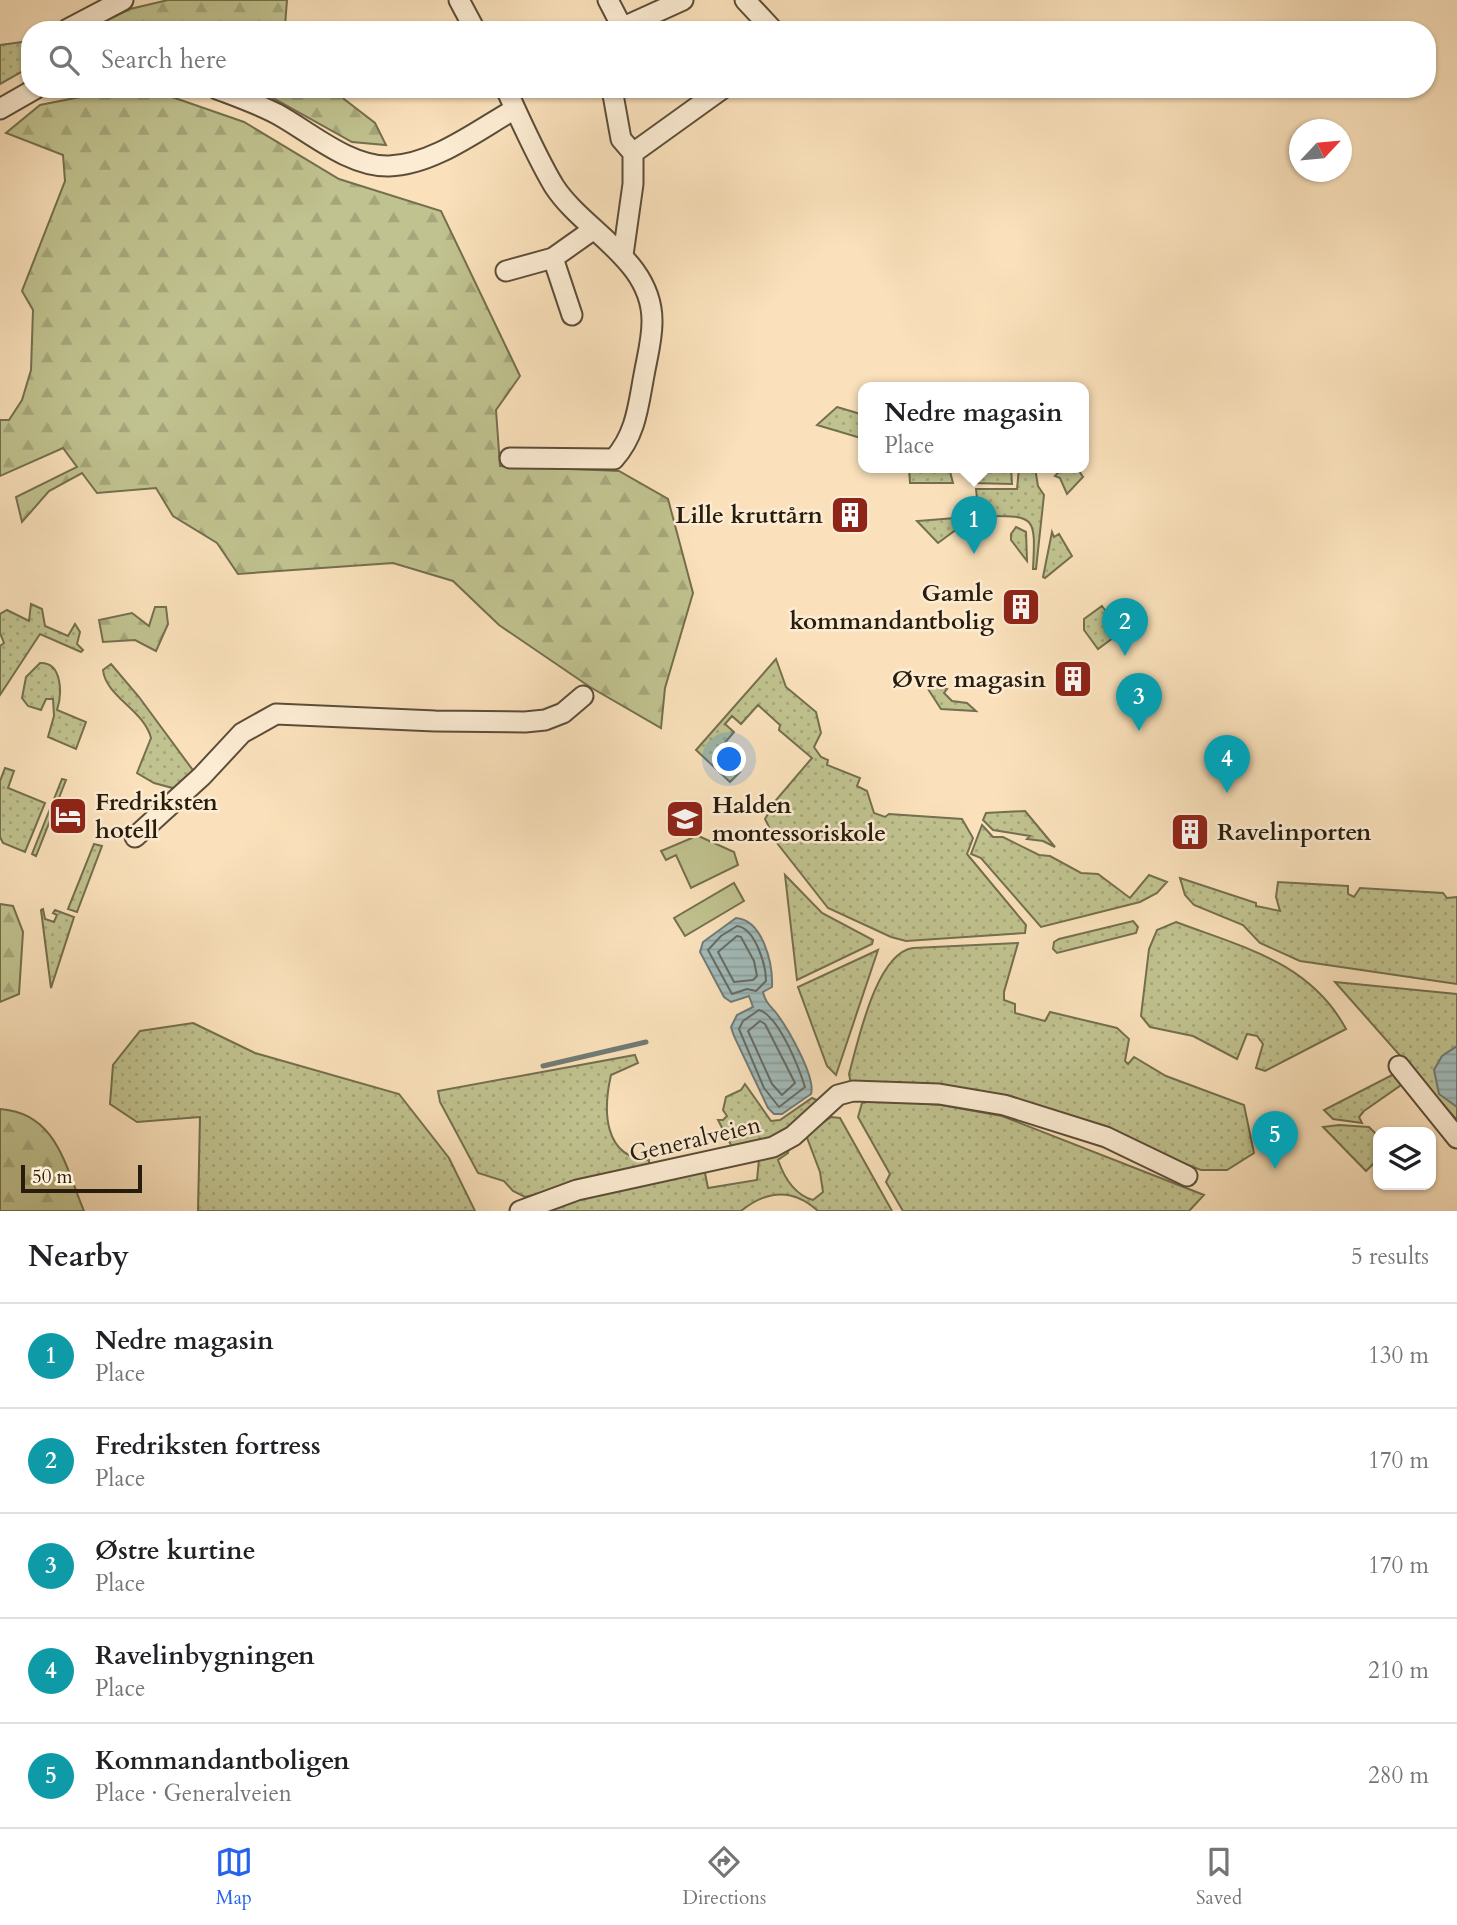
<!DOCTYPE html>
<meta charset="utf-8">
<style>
body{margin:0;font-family:Cardo,serif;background:#f2f2f2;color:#202124}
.controls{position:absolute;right:21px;bottom:21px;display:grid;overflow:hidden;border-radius:14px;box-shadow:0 2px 5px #0004}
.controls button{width:63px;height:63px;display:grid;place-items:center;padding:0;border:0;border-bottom:2px solid #e0e0e0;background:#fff;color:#202124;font:35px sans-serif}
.compass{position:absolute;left:1289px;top:119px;width:63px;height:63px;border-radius:50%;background:#fff;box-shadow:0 2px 5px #0004;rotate:64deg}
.scale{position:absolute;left:21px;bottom:18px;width:121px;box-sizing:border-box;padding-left:7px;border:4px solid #281c0d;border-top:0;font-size:19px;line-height:24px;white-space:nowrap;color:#281c0d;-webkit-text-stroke:5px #fcecd3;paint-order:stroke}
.you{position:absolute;left:730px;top:760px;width:24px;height:24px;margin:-18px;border:5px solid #fff;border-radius:50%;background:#1a73e8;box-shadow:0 0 0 10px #1a73e833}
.badge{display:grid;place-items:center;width:46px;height:46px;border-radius:50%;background:#2563eb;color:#fff;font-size:23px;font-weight:700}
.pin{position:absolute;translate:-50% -58px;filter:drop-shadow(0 2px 4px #0008)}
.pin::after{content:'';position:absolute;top:37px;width:24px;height:21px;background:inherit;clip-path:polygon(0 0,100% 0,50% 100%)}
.popup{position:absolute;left:858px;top:382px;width:231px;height:91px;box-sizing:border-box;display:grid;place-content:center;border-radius:14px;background:#fff;filter:drop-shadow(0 2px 5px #0005);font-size:23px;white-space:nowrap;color:#757577}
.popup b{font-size:26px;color:#202124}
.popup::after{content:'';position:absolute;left:50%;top:100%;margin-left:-14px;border:14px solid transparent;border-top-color:#fff}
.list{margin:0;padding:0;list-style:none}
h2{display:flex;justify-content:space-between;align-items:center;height:91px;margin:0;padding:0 28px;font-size:30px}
h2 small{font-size:23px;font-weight:400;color:#757577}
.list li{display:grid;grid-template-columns:46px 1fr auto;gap:21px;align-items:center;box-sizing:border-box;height:105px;padding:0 28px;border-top:2px solid #e0e0e0}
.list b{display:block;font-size:26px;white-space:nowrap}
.list p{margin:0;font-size:23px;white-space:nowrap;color:#757577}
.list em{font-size:23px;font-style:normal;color:#757577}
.icon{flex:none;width:38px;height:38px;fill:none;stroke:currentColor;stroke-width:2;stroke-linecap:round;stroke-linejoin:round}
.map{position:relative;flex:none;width:1457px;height:1211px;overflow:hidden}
.search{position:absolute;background:#fff;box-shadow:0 2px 5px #0004;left:21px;right:21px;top:21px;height:77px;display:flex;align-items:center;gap:18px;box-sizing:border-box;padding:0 24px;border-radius:28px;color:#757577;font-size:26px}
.sheet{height:616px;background:#fff}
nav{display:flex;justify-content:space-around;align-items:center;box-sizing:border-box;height:98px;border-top:2px solid #e0e0e0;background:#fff;font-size:19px;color:#757577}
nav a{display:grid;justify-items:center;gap:4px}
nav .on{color:#2563eb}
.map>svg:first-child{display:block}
.green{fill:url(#green-dots);stroke:#746f4e;stroke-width:2}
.forest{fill:url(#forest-firs);stroke:#746f4e;stroke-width:2}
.pitch{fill:#c0c28f;stroke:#746f4e;stroke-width:2}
.water{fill:url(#water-rules);stroke:#717b75;stroke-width:2}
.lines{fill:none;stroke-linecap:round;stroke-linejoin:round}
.shore{stroke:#656c64;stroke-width:2}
.stream{stroke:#717b75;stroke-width:5}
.minor-casing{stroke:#5c4d38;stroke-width:23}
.minor{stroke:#fcecd3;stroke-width:19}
.labels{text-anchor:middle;stroke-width:5;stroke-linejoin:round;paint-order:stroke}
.poi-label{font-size:24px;font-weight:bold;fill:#281c0d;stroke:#fcecd3;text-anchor:end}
.street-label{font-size:24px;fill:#281c0d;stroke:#fcecd3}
</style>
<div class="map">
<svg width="1457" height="1211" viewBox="0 0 1457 1211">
<defs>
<pattern id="green-dots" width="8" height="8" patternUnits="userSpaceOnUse" patternTransform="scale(1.75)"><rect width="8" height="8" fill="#c0c28f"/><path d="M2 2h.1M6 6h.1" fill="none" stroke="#a5a67a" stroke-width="1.8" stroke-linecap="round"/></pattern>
<pattern id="forest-firs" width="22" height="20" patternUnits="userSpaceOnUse" patternTransform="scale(1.75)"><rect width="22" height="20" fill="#c0c28f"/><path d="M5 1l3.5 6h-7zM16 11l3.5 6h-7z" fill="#a5a67a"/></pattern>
<pattern id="water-rules" width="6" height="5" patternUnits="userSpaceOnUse" patternTransform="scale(1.75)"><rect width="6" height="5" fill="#a2bbba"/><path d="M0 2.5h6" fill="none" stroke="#8ca09f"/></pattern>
</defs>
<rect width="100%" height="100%" fill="#fae1bb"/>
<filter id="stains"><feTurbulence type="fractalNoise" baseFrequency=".00286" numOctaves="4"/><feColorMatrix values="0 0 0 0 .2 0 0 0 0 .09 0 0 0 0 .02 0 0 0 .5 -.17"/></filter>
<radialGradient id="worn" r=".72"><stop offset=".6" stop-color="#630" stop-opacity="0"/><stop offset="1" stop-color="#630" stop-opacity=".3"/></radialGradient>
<path class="green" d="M30,41V67L0,84V45Z
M837,407L864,415V439L817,425Z
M909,468H949L953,483H910Z
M966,468H1011L1012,484L971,483Z
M1019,468H1035L1038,486L1044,495L1036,569H1033C1036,513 1035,516 979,516L976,489H1017Z
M1058,468H1077L1083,477L1067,494L1060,478L1055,476L1059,472Z
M955,518L961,526L938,543L917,521Z
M1016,527L1026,532L1027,561L1011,540V534Z
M1052,532L1054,537L1059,534L1072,556L1045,578L1043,577Z
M31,604L42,609L45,626L68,636L75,624L80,632L77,644L83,650L81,652L40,634L0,695V646L4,643L0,633V614L7,610L29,621Z
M1102,606L1121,632L1098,649L1084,630V619Z
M776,659L786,687L816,712L821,733L814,747L821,757L828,760L827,765L860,778L857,786L867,791L874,813L885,817L889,814L962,819L973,838L967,854L1026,925L1025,933L906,941L891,937L828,908L777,843L765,819L776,800L812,758L779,730L780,725L758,705L741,724L732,716L725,724L734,732L717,752L740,772L730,782L696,750Z
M40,663C63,662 62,695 57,710L86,722L76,749L48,737L54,716L53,699H46L41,710L28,706L22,698L26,677Z
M111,664L139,697L195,773L180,790L154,783L137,773L151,738C144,710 106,697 103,670Z
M928,684L947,689L944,693L952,701L967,703L976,711L941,709L926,686Z
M5,768L14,771L8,788L45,803L25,852L3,843L0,837V781Z
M62,779L66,780L36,856L32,854Z
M1025,811L1055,847L1043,841L1027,839L1030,836L993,830L983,820L986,813Z
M982,825L993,837H1003L1039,855L1050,856L1081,873L1098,874L1130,898L1149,875L1167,882L1157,893L1140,902L1041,927L981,858L971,854Z
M94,844L102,846L77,912L68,909Z
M785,875L822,913L873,940L872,944L797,980Z
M1180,878L1256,903V906L1280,911L1276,897L1278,882L1348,886V894L1354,897L1360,888L1443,893L1447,898L1457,897V984L1300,961L1260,943L1243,925L1194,905L1185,895Z
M43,909L45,919L54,922L57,915L53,913L55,910L74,917L51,988L41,910Z
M1133,921L1138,927L1136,933L1057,953L1053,949L1054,942L1059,939Z
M1176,922C1242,947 1310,962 1346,1029L1265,1071L1256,1068L1263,1044L1257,1036L1247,1034L1237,1059L1193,1036L1150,1027L1141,1016L1149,949L1157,930Z
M1018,943L1004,992V1000L1015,1004V1013L1045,1021L1050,1012L1117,1028L1129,1039L1125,1061L1128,1064L1134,1057L1166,1076L1244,1105L1254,1153L1227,1170H1201L1081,1125L851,1084L849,1074C858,1042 876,953 913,948Z
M878,950L836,1075L827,1066L798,987Z
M1335,982L1457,994V1120Z
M193,1023L255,1053L399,1094L449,1158L475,1211H198L200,1117L137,1122L110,1104L113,1065L140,1031Z
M635,1055L638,1063L611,1075C603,1110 603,1158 649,1160V1166L525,1197L513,1191L504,1181L478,1173L440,1102L438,1091Z
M1396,1073L1404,1083L1364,1111L1359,1117L1362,1123L1333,1119L1324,1110Z
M745,1084L771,1121L780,1120L812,1098L819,1101C787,1132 777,1141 733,1149L718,1120H723L727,1116L723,1110L726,1097L741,1090Z
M875,1100L941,1105L1002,1116L1204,1195L1189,1211H903L886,1182L890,1174L858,1117L862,1103Z
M831,1117L840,1118L892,1211H818C793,1188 767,1190 741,1211H532L551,1203L699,1170L705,1173L708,1188L757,1180L759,1159L789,1147L788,1153L778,1160C784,1177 795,1195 813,1200L823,1192L820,1172L806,1135Z
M1339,1125L1369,1127L1378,1136V1159L1366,1171L1323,1127Z"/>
<path class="forest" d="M168,0H287L285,26L288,30H87L130,9Z
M120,89H149L244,122L339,179L441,211L520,376L496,410L500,466L619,471L668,499L693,593L665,688L661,728L590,687L499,625L453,581L393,563L238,574L217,543L173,516L156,488L97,493L82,473L49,491L22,522L16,497L77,467L63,448L0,476V420H9L22,400L31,370L33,310L22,291L65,181L63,155L6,133L40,105Z
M257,89H335L344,99L375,123L386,145L352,142Z
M155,607H166L168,624L156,651L135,640L103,642L99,620L132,613L149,626Z
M0,904L13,906L23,932L19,994L0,1002Z
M0,1109C57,1113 65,1166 84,1211H0Z"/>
<path class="pitch" d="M694,834L734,852L738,865L691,888L676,855L666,860L661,851L692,838Z
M734,883L744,901L685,936L674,918Z"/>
<path class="water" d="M736,918C763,920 773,964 772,987L763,992C766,1004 770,1005 777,1014C788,1029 816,1077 811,1094L782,1114H774L768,1108L734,1036L731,1027L737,1015L753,1007L749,996L731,1002L724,997L700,952L703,942Z
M1457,1046V1107L1439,1094L1434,1070L1442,1056Z"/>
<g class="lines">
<path class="shore" d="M737,926C755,928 766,965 766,981L756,991L747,989L732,994L708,950L721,936Z
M737,936L741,937L754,961L757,976L753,980L734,982L718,952Z
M759,1010C779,1016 799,1068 805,1087L779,1107L764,1088L739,1029L743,1021Z
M760,1021L765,1024L795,1083L782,1095L772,1084L748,1031Z"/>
<path class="stream" d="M543,1066L646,1042"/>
<g class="minor-casing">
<path id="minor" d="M459,0L475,30
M608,0L622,27
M745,0L773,30
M68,29L123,0
M617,30L683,0
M217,89C238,97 258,104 277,114C310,132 349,167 389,166C433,165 478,130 515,109
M506,89C521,121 536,156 554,186C583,231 653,260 652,322C652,340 647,358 644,375C638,407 636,434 614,459L510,458
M612,89L621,139L633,153V184L623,255
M0,109L35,89
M633,153L722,89
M553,258L572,315
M506,271L553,258L594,229
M135,837L202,776L242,733L276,714L435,721L525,722L545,720L563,713L583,696
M1399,1066L1457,1138
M520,1211L577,1190L773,1147L793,1136L838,1095L853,1091L939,1094L1004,1105L1106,1137L1187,1176"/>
</g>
<use href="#minor" class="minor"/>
</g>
<defs>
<g id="building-square" transform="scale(2.0125)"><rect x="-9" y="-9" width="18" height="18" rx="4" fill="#8f2418" stroke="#fcecd3"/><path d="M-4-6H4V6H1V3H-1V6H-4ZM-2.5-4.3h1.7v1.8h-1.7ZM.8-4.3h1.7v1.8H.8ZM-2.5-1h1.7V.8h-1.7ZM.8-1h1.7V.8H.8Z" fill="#fff"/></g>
<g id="hotel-square" transform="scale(2.0125)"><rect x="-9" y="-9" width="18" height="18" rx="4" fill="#8f2418" stroke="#fcecd3"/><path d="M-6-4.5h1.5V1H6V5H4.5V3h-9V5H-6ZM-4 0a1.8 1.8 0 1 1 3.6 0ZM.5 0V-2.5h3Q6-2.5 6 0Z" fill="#fff"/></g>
<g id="school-square" transform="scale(2.0125)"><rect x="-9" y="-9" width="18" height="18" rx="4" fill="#8f2418" stroke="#fcecd3"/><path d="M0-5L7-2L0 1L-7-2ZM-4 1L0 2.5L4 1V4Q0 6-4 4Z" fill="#fff"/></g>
</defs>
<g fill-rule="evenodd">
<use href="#building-square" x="850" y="515"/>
<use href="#building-square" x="1021" y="607"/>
<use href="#building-square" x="1073" y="679"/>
<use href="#hotel-square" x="68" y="816"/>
<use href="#school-square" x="685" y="819"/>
<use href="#building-square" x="1190" y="832"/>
</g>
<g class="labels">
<g class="poi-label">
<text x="823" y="523">Lille kruttårn</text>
<text x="994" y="601">Gamle<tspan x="994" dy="28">kommandantbolig</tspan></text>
<text x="1046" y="687">Øvre magasin</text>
<text x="95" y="810" text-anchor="start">Fredriksten<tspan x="95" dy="28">hotell</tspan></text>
<text x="712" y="813" text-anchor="start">Halden<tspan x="712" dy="28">montessoriskole</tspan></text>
<text x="1217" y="840" text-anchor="start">Ravelinporten</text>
</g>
<g class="street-label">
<text transform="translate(695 1139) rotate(-13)" y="8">Generalveien</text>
</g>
</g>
<rect width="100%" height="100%" filter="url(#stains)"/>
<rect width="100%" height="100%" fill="url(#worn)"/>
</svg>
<div class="controls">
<button><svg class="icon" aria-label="layers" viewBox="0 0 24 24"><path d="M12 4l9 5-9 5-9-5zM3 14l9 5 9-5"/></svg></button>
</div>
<svg class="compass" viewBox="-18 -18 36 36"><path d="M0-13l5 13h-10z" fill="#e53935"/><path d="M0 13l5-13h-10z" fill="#757577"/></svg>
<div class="scale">50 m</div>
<div class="you"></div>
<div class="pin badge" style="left:974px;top:554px;background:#0f9aa8">1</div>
<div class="popup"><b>Nedre magasin</b>Place</div>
<div class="pin badge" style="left:1125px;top:656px;background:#0f9aa8">2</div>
<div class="pin badge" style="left:1139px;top:731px;background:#0f9aa8">3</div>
<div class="pin badge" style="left:1227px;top:793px;background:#0f9aa8">4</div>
<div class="pin badge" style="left:1275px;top:1169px;background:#0f9aa8">5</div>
<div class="search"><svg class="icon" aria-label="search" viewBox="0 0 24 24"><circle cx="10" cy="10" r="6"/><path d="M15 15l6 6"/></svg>Search here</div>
</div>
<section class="sheet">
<h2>Nearby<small>5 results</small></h2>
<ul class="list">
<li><span class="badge" style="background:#0f9aa8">1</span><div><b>Nedre magasin</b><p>Place</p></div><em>130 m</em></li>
<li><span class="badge" style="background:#0f9aa8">2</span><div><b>Fredriksten fortress</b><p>Place</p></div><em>170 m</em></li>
<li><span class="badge" style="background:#0f9aa8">3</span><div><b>Østre kurtine</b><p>Place</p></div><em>170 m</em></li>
<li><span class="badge" style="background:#0f9aa8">4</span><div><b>Ravelinbygningen</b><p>Place</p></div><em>210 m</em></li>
<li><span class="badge" style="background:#0f9aa8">5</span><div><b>Kommandantboligen</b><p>Place · Generalveien</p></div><em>280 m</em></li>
</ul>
</section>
<nav>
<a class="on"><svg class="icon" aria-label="map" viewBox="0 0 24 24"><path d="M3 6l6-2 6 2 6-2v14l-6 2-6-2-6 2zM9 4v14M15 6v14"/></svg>Map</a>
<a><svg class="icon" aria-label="directions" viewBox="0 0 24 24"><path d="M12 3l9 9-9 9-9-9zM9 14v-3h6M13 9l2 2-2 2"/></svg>Directions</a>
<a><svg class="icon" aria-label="saved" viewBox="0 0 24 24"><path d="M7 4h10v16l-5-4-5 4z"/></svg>Saved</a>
</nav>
